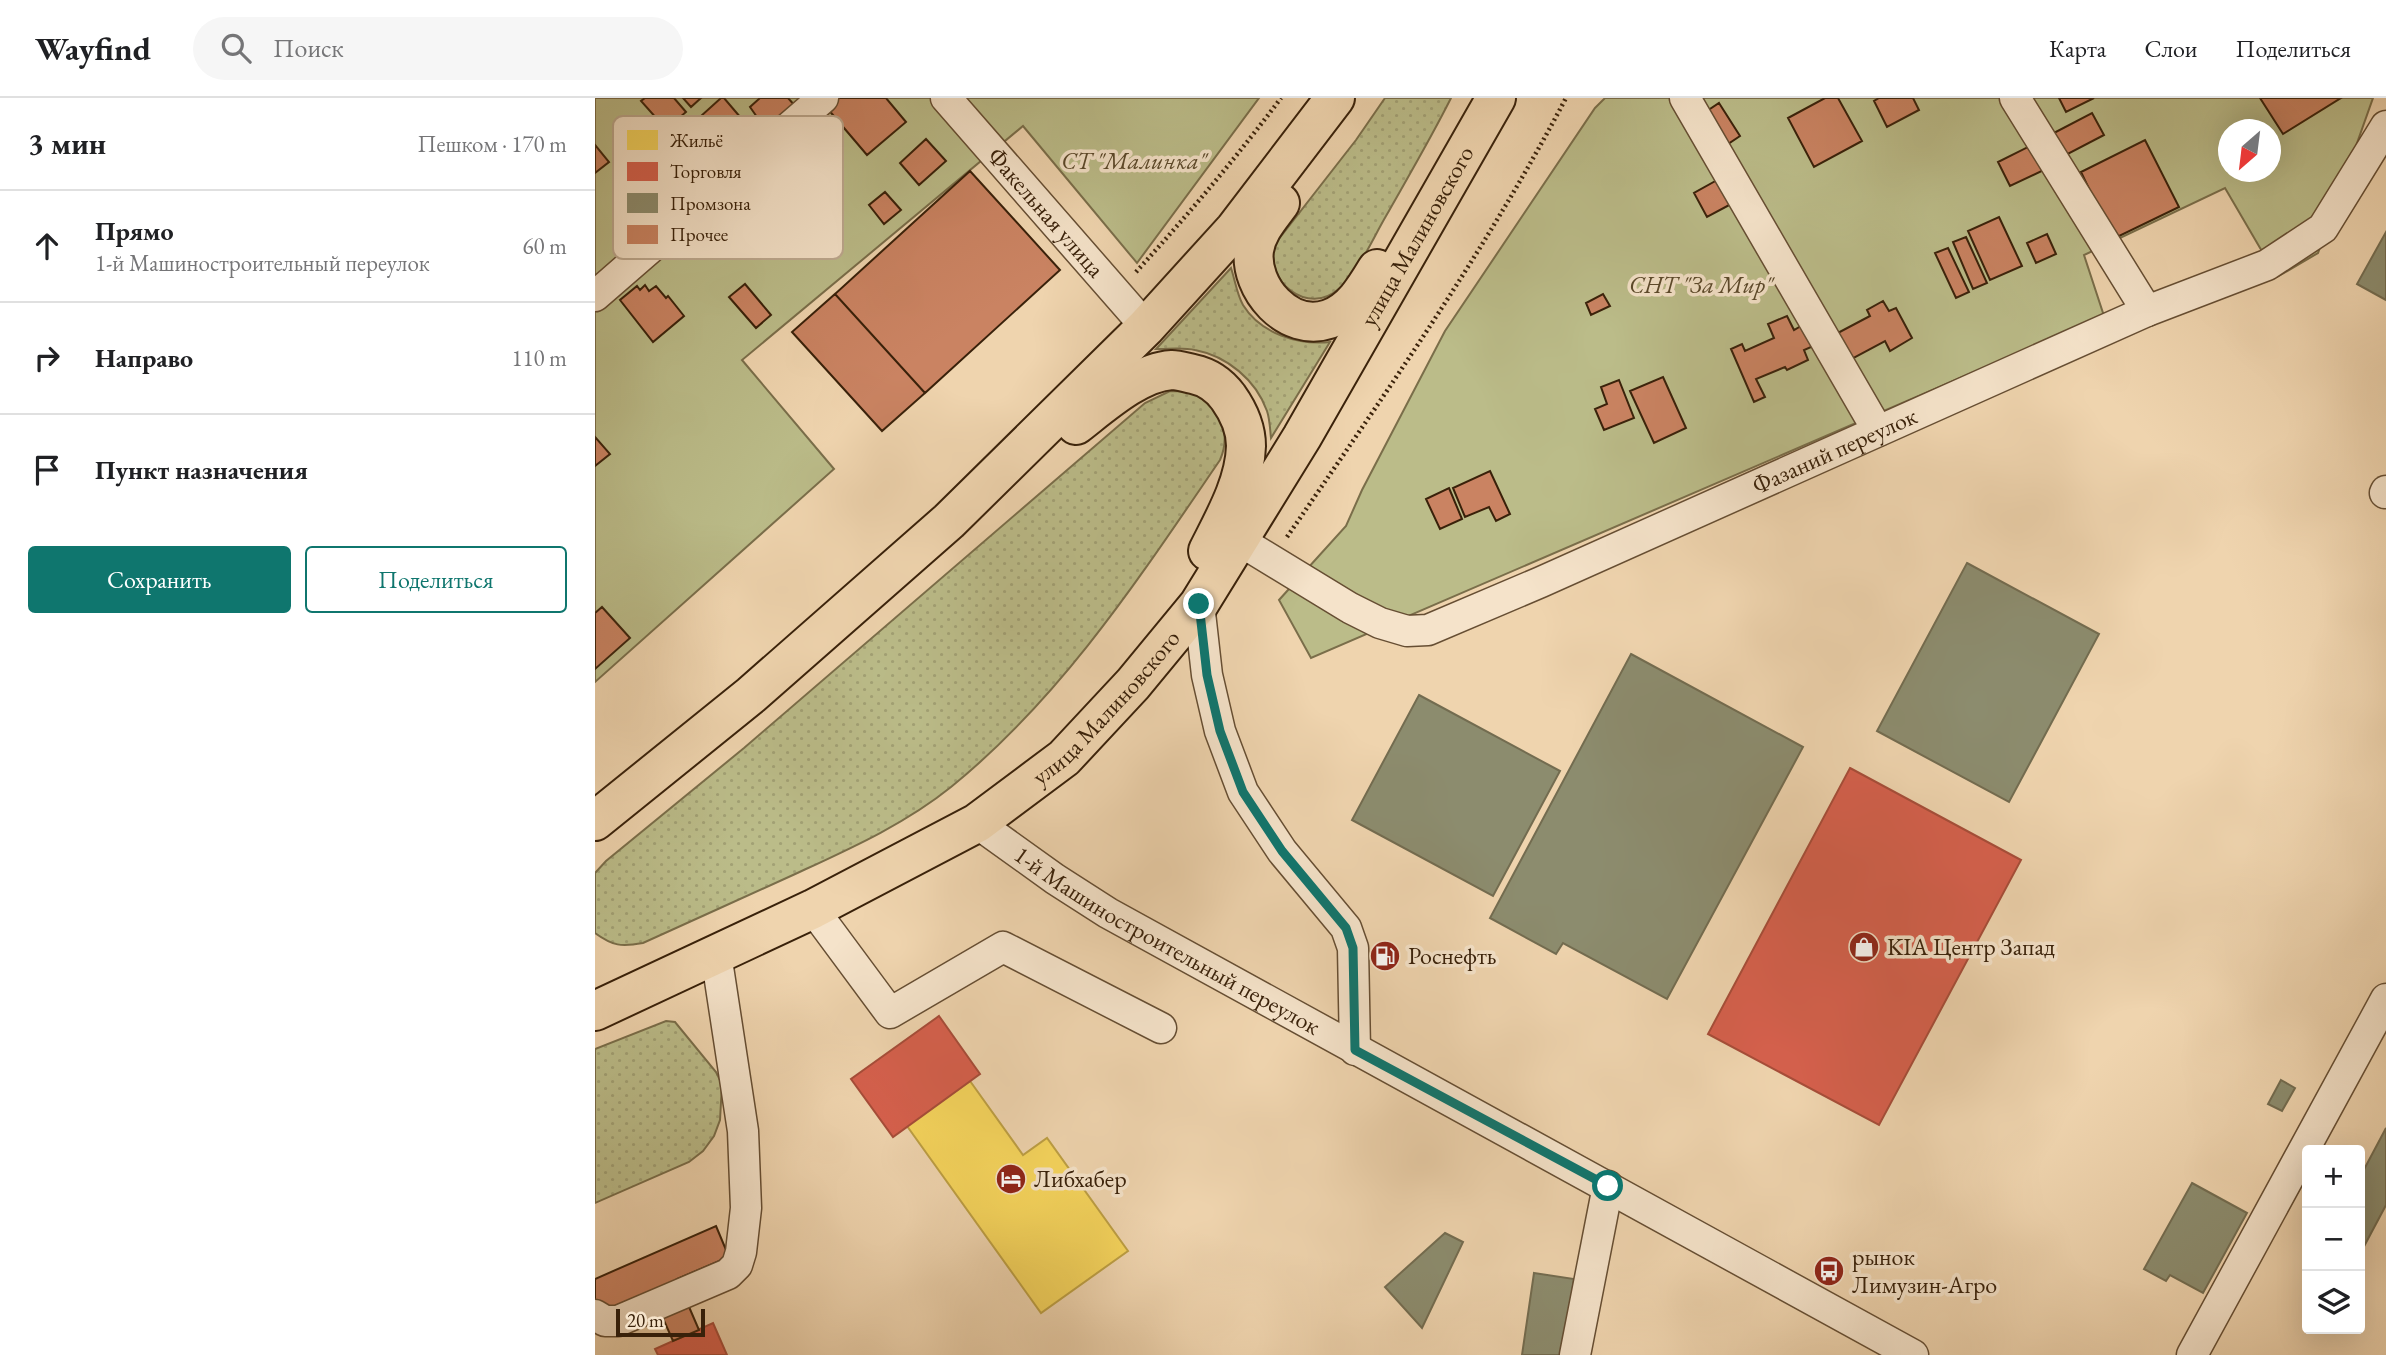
<!DOCTYPE html>
<html lang="ru">
<meta charset="utf-8">
<style>
body{margin:0;font-family:"EB Garamond",serif;background:#f6f6f6;color:#202124}
.controls{position:absolute;right:21px;bottom:21px;display:grid;overflow:hidden;border-radius:7px;box-shadow:0 7px 28px #0002}
.controls button{width:63px;height:63px;display:grid;place-items:center;padding:0;border:0;border-bottom:2px solid #e0e0e0;background:#fff;color:#202124;font:35px sans-serif}
.compass{position:absolute;left:1623px;top:21px;width:63px;height:63px;border-radius:50%;background:#fff;box-shadow:0 7px 28px #0002;rotate:208deg}
.scale{position:absolute;left:21px;bottom:18px;width:89px;box-sizing:border-box;padding-left:7px;border:4px solid #39210a;border-top:0;font-size:19px;line-height:24px;white-space:nowrap;color:#39210a;-webkit-text-stroke:5px #f5e3ca;paint-order:stroke}
.stop{position:absolute;width:21px;height:21px;margin:-16px;border:5px solid #0f766e;border-radius:50%;background:#fff}
.stop.end{background:#0f766e;border-color:#fff;box-shadow:0 2px 7px #0008}
.list{margin:0;padding:0;list-style:none}
h2{display:flex;justify-content:space-between;align-items:center;height:91px;margin:0;padding:0 28px;font-size:30px}
h2 small{font-size:23px;font-weight:400;color:#757577}
.list li{display:grid;grid-template-columns:46px 1fr auto;gap:21px;align-items:center;box-sizing:border-box;height:112px;padding:0 28px;border-top:2px solid #e0e0e0}
.list b{display:block;font-size:26px;white-space:nowrap}
.list p{margin:0;font-size:23px;white-space:nowrap;color:#757577}
.list em{font-size:23px;font-style:normal;color:#757577}
.actions{display:flex;gap:14px;padding:21px 28px}
.actions a{flex:1;padding:16px 0;border:2px solid #0f766e;border-radius:7px;text-align:center;font-size:24px;color:#0f766e}
.actions .main{background:#0f766e;color:#fff}
.icon{flex:none;width:38px;height:38px;fill:none;stroke:currentColor;stroke-width:2;stroke-linecap:round;stroke-linejoin:round}
.map{position:relative;flex:none;width:1791px;height:1257px;overflow:hidden}
header{display:flex;align-items:center;gap:42px;box-sizing:border-box;height:98px;padding:0 35px;background:#fff;border-bottom:2px solid #e0e0e0}
header strong{font-size:33px}
nav{display:flex;gap:38px;margin-inline-start:auto;font-size:24px}
.search{width:490px;height:63px;background:#f6f6f6;display:flex;align-items:center;gap:18px;box-sizing:border-box;padding:0 24px;border-radius:38px;color:#757577;font-size:26px}
main{display:flex}
aside{flex:1;background:#fff}
.map>svg:first-child{display:block}
.grass{fill:url(#grass-dots);stroke:#7a6e4a;stroke-width:2}
.garden{fill:#bbbc89;stroke:#7a6e4a;stroke-width:2;fill-rule:evenodd}
.homes{fill:#f6d55c;stroke:#bd9f43;stroke-width:2}
.shops{fill:#d6604d;stroke:#a74d39;stroke-width:2}
.industry{fill:#8c8c6e;stroke:#736c50;stroke-width:2}
.building{fill:#ca8362;stroke:#39210a;stroke-width:2}
.lines{fill:none;stroke-linecap:round;stroke-linejoin:round}
.minor-casing{stroke:#664e33;stroke-width:33}
.highway-casing{stroke:#39210a;stroke-width:42}
.path{stroke:#39210a;stroke-width:4.5;stroke-dasharray:2 3.5;stroke-linecap:butt}
.minor{stroke:#f5e3ca;stroke-width:30}
.highway{stroke:#efd4ae;stroke-width:38}
.route{stroke:#0f766e;stroke-width:9}
.labels{text-anchor:middle;stroke-width:7;stroke-linejoin:round;paint-order:stroke}
.park-label{font-size:24px;font-style:italic;fill:#5a482a;stroke:#f5e3ca}
.street-label{font-size:24px;fill:#39210a;stroke:#f5e3ca}
.poi-label{font-size:24px;fill:#39210a;stroke:#f5e3ca;text-anchor:start}
.key{fill:#f5e3ca;stroke:#bda990;stroke-width:2}
.key-label{font-size:19px;fill:#39210a}
</style>
<header>
<strong>Wayfind</strong>
<div class="search"><svg class="icon" aria-label="search" viewBox="0 0 24 24"><circle cx="10" cy="10" r="6"/><path d="M15 15l6 6"/></svg>Поиск</div>
<nav><a>Карта</a><a>Слои</a><a>Поделиться</a></nav>
</header>
<main>
<aside>
<h2>3 мин<small>Пешком · 170 m</small></h2>
<ul class="list">
<li><svg class="icon" aria-label="ahead" viewBox="0 0 24 24"><path d="M12 20V5M6 11l6-6 6 6"/></svg><div><b>Прямо</b><p>1-й Машиностроительный переулок</p></div><em>60 m</em></li>
<li><svg class="icon" aria-label="right" viewBox="0 0 24 24"><path d="M7 20v-9h11M14 6l5 5-5 5"/></svg><div><b>Направо</b></div><em>110 m</em></li>
<li><svg class="icon" aria-label="arrive" viewBox="0 0 24 24"><path d="M6 21V4h12l-3 4 3 4H6"/></svg><div><b>Пункт назначения</b></div></li>
</ul>
<div class="actions"><a class="main">Сохранить</a><a>Поделиться</a></div>
</aside>
<div class="map">
<svg width="1791" height="1257" viewBox="0 0 1791 1257">
<defs>
<pattern id="grass-dots" width="8" height="8" patternUnits="userSpaceOnUse" patternTransform="scale(1.75)"><rect width="8" height="8" fill="#bbbc89"/><path d="M2 2h.1M6 6h.1" fill="none" stroke="#a2a175" stroke-width="1.8" stroke-linecap="round"/></pattern>
</defs>
<rect width="100%" height="100%" fill="#efd4ae"/>
<filter id="stains"><feTurbulence type="fractalNoise" baseFrequency=".00286" numOctaves="4"/><feColorMatrix values="0 0 0 0 .2 0 0 0 0 .09 0 0 0 0 .02 0 0 0 .5 -.17"/></filter>
<radialGradient id="worn" r=".72"><stop offset=".6" stop-color="#630" stop-opacity="0"/><stop offset="1" stop-color="#630" stop-opacity=".3"/></radialGradient>
<path class="grass" d="M790,0H856C836,40 813,79 791,118C777,142 765,171 745,190C713,219 669,184 680,146L761,42Z
M636,170C640,182 642,197 648,207C666,236 703,247 735,244L676,340C675,332 675,322 672,313C661,282 632,258 600,252C588,249 574,251 561,251Z
M575,293C581,293 588,293 593,294C624,301 637,335 625,362C545,479 467,599 356,689C309,727 252,752 198,777C148,800 98,822 48,845C26,849 18,848 0,835V775L11,763L149,650L550,305Z
M71,923L80,924L121,974L127,986L125,1022L119,1038L108,1053L94,1064L0,1105V951Z"/>
<path class="garden" d="M0,0H664L542,165L428,28L147,262L239,371L0,584Z
M1010,0H1778L1723,155L1682,179L1630,90L1489,157L1509,218L716,560L684,502L751,428L767,392L850,233L1000,10ZM1633,32H1675V74H1633Z"/>
<path class="homes" d="M375,983L428,1057L452,1040L533,1153L446,1215L312,1028Z"/>
<path class="shops" d="M1255,670L1426,762L1284,1027L1113,936Z
M344,918L385,976L298,1039L256,981Z
M118,1225L132,1257H63L60,1251Z"/>
<path class="industry" d="M1791,134V202L1762,186Z
M1372,465L1504,536L1414,704L1282,633Z
M1036,556L1208,649L1072,901L968,845L961,856L895,820Z
M824,597L965,673L898,798L757,722Z
M1686,982L1700,990L1687,1013L1673,1006Z
M1791,1030V1107L1765,1156V1079Z
M1597,1085L1652,1115L1608,1195L1575,1177L1571,1183L1549,1171Z
M850,1135L868,1144L827,1230L790,1189Z
M939,1175L979,1181L968,1257H927Z"/>
<path class="building" d="M50,0H79L91,14L71,31L46,3Z
M88,0H106L96,9Z
M126,0H129L146,20L125,39L106,18Z
M165,0H193L202,10L181,27L162,19L155,9Z
M244,0H291L311,24L272,57L232,10Z
M1230,0H1243L1267,43L1219,69L1193,20Z
M1284,0H1318L1324,12L1292,29L1279,3Z
M1464,0H1499L1471,14Z
M1665,0H1746L1688,36Z
M1124,5L1145,38L1127,50L1106,17Z
M1497,15L1509,37L1467,59L1455,37Z
M331,41L351,63L324,87L305,65Z
M1550,42L1584,109L1518,141L1486,74Z
M1441,45L1453,70L1415,88L1403,64Z
M0,47L14,64L0,75Z
M375,73L465,172L330,295L240,196Z
M1124,81L1138,105L1112,119L1099,95Z
M290,94L306,112L289,126L274,107Z
M1404,119L1427,168L1395,182L1373,133Z
M1452,136L1461,156L1441,165L1432,145Z
M1371,139L1392,185L1378,191L1358,144Z
M1353,150L1374,194L1361,200L1340,155Z
M150,186L176,217L161,230L134,199Z
M50,187L54,193L61,188L71,200L73,198L89,218L58,244L25,202L42,188L45,192Z
M240,196L330,295L287,333L197,234Z
M1008,196L1015,208L996,217L991,205Z
M1288,203L1294,213L1301,210L1317,240L1295,253L1290,243L1253,263L1239,237L1275,218L1272,212Z
M1192,218L1199,232L1211,225L1223,246L1209,252L1213,262L1192,272L1190,269L1161,281L1170,299L1159,304L1136,251L1147,246L1150,253L1179,240L1173,226Z
M1068,279L1091,330L1059,345L1035,293Z
M1024,282L1039,320L1009,332L1000,311L1012,306L1006,289Z
M0,339L15,356L0,368Z
M895,373L915,416L901,423L894,409L870,419L858,390Z
M854,390L867,421L845,431L831,401Z
M7,509L35,540L0,571V515Z
M121,1128L134,1159L82,1181L104,1232L78,1243L56,1193L3,1215L0,1208V1181Z"/>
<g class="lines">
<g class="minor-casing">
<g id="minor">
<path id="s1" d="M351,0L551,229"/>
<path d="M1090,0L1283,333"/>
<path d="M1420,0L1552,213"/>
<path d="M0,198L228,0"/>
<path d="M1790,395L1791,393"/>
<path id="s2" d="M645,443L755,510L785,525L812,533L833,532L946,484L1552,213L1672,167L1728,130L1791,28"/>
<path d="M604,506L612,577L625,633L648,694L687,753L751,830L758,850L760,952"/>
<path id="s3" d="M382,725L460,781L513,815L1318,1257"/>
<path d="M218,811L295,915L408,849L566,930"/>
<path d="M0,1217L10,1223H23L133,1176L142,1167L146,1154L151,1110L148,1033L121,856"/>
<path d="M980,1257L1013,1088"/>
<path d="M1597,1257L1791,901"/>
</g>
</g>
<g class="highway-casing">
<g id="highway">
<path d="M685,105C674,120 662,133 659,152C654,190 693,235 734,221C757,213 770,191 782,171"/>
<path d="M481,327C507,307 543,274 577,272C584,272 592,275 598,276C612,279 624,287 633,299C643,313 651,330 651,348C650,385 629,421 613,453"/>
<path d="M0,723L156,597L354,423L551,229L640,131L740,0"/>
<path id="s4" d="M0,913L218,811L382,725L469,660L538,586L604,506L707,339L901,0"/>
</g>
</g>
<path class="path" d="M541,174C592,118 641,60 686,0
M692,439C790,296 890,154 971,0"/>
<use href="#minor" class="minor"/>
<use href="#highway" class="highway"/>
</g>
<g class="lines">
<path class="route" d="M604,506L612,577L625,633L648,694L687,753L751,830L758,850L760,952L1013,1088"/>
</g>
<defs>
<g id="shop-disc" transform="scale(1.575)"><circle r="9.5" fill="#8f2418" stroke="#f5e3ca"/><path d="M-5-2.5h2.3a2.7 3.5 0 0 1 5.4 0H5L5.5 6h-11ZM-1.5-2.5h3a1.5 2.3 0 0 0-3 0Z" fill="#fff"/></g>
<g id="fuel-disc" transform="scale(1.575)"><circle r="9.5" fill="#8f2418" stroke="#f5e3ca"/><path d="M-5.5-6h7V0h2V4h1.3V-2.5L3-4.5l.8-.8L6-3V5H2.5V1h-1V6h-7ZM-4.2-4.7v3.2H.2V-4.7Z" fill="#fff"/></g>
<g id="hotel-disc" transform="scale(1.575)"><circle r="9.5" fill="#8f2418" stroke="#f5e3ca"/><path d="M-6-4.5h1.5V1H6V5H4.5V3h-9V5H-6ZM-4 0a1.8 1.8 0 1 1 3.6 0ZM.5 0V-2.5h3Q6-2.5 6 0Z" fill="#fff"/></g>
<g id="bus-disc" transform="scale(1.575)"><circle r="9.5" fill="#8f2418" stroke="#f5e3ca"/><path d="M-5-6H5V4H4V6H2V4H-2V6H-4V4H-5ZM-3.5-4V0h7V-4ZM-3.5 1.2v1.5H-2V1.2ZM2 1.2v1.5H3.5V1.2Z" fill="#fff"/></g>
</defs>
<g fill-rule="evenodd">
<use href="#shop-disc" x="1269" y="849"/>
<use href="#fuel-disc" x="790" y="858"/>
<use href="#hotel-disc" x="416" y="1081"/>
<use href="#bus-disc" x="1234" y="1173"/>
</g>
<g class="labels">
<g class="park-label">
<text x="539" y="71">СТ "Малинка"</text>
<text x="1106" y="195">СНТ "За Мир"</text>
</g>
<g class="street-label">
<text dy="8" stroke="none"><textPath href="#s1" startOffset="152">Факельная улица</textPath></text>
<text dy="8" stroke="none"><textPath href="#s4" startOffset="1167">улица Малиновского</textPath></text>
<text dy="8" stroke="none"><textPath href="#s2" startOffset="656">Фазаний переулок</textPath></text>
<text dy="8" stroke="none"><textPath href="#s4" startOffset="600">улица Малиновского</textPath></text>
<text dy="8" stroke="none"><textPath href="#s3" startOffset="224">1-й Машиностроительный переулок</textPath></text>
</g>
<g class="poi-label">
<text x="1292" y="857">KIA Центр Запад</text>
<text x="813" y="866">Роснефть</text>
<text x="439" y="1089">Либхабер</text>
<text x="1257" y="1167">рынок<tspan x="1257" dy="28">Лимузин-Агро</tspan></text>
</g>
</g>
<rect x="18" y="18" width="230" height="143" rx="10" class="key"/>
<rect x="32" y="32" width="31" height="20" fill="#f6d55c"/>
<rect x="32" y="64" width="31" height="19" fill="#d6604d"/>
<rect x="32" y="95" width="31" height="20" fill="#8c8c6e"/>
<rect x="32" y="127" width="31" height="19" fill="#ca8362"/>
<g class="key-label">
<text x="75" y="49">Жильё</text>
<text x="75" y="80">Торговля</text>
<text x="75" y="112">Промзона</text>
<text x="75" y="143">Прочее</text>
</g>
<rect width="100%" height="100%" filter="url(#stains)"/>
<rect width="100%" height="100%" fill="url(#worn)"/>
</svg>
<div class="controls">
<button>+</button>
<button>−</button>
<button><svg class="icon" aria-label="layers" viewBox="0 0 24 24"><path d="M12 4l9 5-9 5-9-5zM3 14l9 5 9-5"/></svg></button>
</div>
<svg class="compass" viewBox="-18 -18 36 36"><path d="M0-13l5 13h-10z" fill="#e53935"/><path d="M0 13l5-13h-10z" fill="#757577"/></svg>
<div class="scale">20 m</div>
<div class="stop" style="left:1013px;top:1088px"></div>
<div class="stop end" style="left:604px;top:506px"></div>
</div>
</main>
